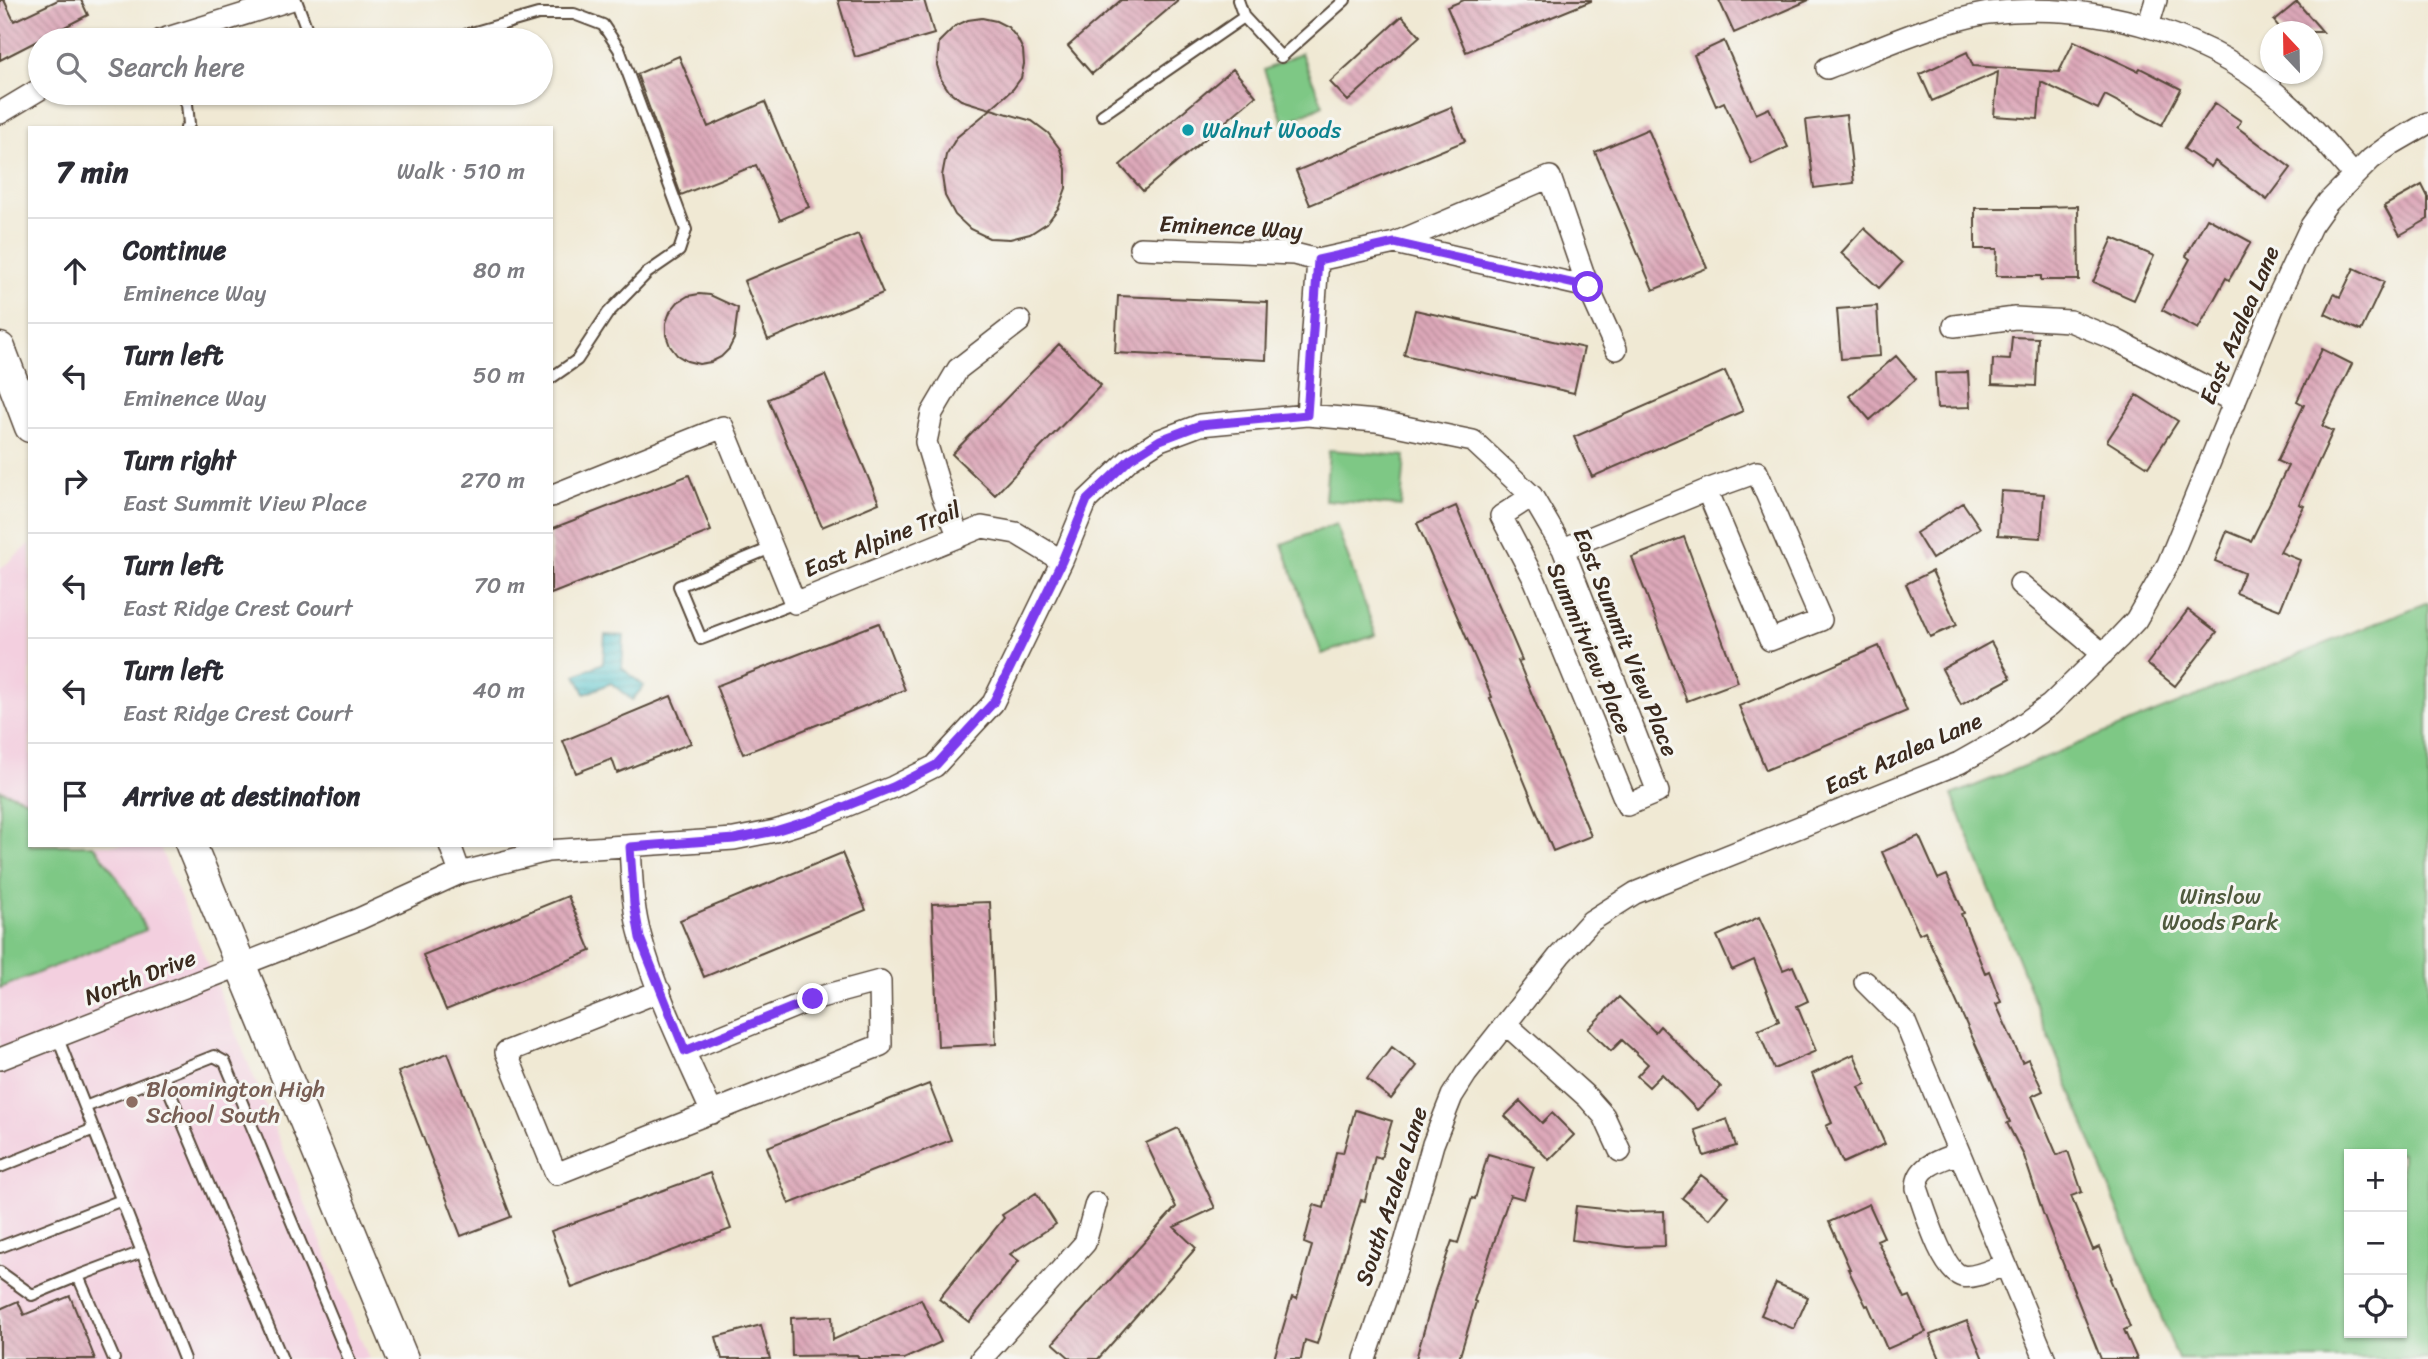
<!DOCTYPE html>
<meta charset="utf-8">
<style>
body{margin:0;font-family:Sriracha,sans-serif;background:#f7f7f7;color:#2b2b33}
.controls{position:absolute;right:21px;bottom:21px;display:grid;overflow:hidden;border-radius:0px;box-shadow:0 2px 5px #0004}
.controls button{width:63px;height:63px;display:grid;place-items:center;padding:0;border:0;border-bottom:2px solid #e1e1e2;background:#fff;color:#2b2b33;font:35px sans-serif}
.compass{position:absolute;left:2260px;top:21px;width:63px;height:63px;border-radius:50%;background:#fff;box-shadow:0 2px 5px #0004;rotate:338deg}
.stop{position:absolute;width:21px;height:21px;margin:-16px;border:5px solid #7c3aed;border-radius:50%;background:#fff}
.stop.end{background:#7c3aed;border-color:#fff;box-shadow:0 2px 7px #0008}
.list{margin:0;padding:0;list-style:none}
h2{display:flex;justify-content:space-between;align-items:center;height:91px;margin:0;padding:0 28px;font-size:30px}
h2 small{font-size:23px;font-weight:400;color:#7c7c81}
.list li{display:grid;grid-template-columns:46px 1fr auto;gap:21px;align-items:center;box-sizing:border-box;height:105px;padding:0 28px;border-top:2px solid #e1e1e2}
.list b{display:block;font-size:26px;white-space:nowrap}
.list p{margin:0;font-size:23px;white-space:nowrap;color:#7c7c81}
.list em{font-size:23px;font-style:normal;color:#7c7c81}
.icon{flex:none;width:38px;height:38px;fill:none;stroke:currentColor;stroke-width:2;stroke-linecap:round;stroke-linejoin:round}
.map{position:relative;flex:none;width:2428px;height:1359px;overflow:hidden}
.search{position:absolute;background:#fff;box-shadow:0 2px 5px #0004;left:28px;top:28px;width:525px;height:77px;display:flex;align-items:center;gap:18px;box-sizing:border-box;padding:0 24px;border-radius:38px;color:#7c7c81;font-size:26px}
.panel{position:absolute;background:#fff;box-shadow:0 2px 5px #0004;left:28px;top:126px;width:525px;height:721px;border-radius:0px}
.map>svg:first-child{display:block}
.built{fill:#f3cfdf}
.park{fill:#7ec885;stroke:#5c7952;stroke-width:2;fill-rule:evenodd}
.water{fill:url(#water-rules);stroke:#4a7875;stroke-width:2}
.building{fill:url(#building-back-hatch)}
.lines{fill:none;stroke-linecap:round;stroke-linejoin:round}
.lane-casing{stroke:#564739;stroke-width:14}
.street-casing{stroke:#564739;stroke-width:24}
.secondary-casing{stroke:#564739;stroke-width:33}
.lane{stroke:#fff;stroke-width:10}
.street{stroke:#fff;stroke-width:21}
.secondary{stroke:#fff;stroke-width:30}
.route{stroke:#7c3aed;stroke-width:9}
.culture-dot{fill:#0f9aa8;stroke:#f6f6f2;stroke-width:2.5}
.education-dot{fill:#8d6e63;stroke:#f6f6f2;stroke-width:2.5}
.labels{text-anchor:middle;stroke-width:6;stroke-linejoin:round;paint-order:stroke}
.culture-label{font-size:23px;fill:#0d838f;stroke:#f6f6f2;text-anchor:start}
.street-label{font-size:23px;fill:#3b2a1e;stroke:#f6f6f2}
.park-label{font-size:23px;fill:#4f593d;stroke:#f6f6f2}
.education-label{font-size:23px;fill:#785e54;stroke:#f6f6f2;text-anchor:start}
</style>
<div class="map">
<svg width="2428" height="1359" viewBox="0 0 2428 1359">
<defs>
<pattern id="water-rules" width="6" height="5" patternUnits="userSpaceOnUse" patternTransform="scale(1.75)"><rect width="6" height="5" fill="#58c5cc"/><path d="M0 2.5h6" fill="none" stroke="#4aa0a5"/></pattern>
<pattern id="building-back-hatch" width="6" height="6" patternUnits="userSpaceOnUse" patternTransform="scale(1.75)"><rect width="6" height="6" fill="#dda8b9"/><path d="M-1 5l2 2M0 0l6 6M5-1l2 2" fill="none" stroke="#b48996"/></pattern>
</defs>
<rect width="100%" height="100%" fill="#f6f6f2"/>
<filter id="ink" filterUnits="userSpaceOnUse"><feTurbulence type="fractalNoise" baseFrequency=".0143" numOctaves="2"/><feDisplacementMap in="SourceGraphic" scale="14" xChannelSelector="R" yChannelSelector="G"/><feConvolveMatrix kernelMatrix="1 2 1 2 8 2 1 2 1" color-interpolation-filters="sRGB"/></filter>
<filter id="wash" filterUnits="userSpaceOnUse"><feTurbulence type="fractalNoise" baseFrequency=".00686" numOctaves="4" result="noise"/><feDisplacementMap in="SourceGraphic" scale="28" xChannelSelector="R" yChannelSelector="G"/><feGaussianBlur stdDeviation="1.57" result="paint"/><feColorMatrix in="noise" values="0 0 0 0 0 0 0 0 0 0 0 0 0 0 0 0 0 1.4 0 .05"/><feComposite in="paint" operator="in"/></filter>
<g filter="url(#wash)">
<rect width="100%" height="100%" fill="#f0e9d4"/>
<path class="built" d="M30,544V845H159L369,1359H0V569Z"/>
<path class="park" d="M1301,53L1323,105L1284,124L1264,70Z
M1329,450L1405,456L1401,506L1325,500Z
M1336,524L1376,635L1322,654L1282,544Z
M2428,602V1359H2178L1952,795ZM2402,1154V1333H2349V1154Z
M0,790L30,801V845H93C116,872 131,899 146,930L0,988Z"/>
<path class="water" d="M605,635L624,636L622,668L644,686L632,700L611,683L585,694L576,675L603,663Z"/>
<g id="blocks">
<path class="building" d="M0,0H4L14,21L58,0H81L88,15L0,60Z
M838,0H924L934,34L855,57Z
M1121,0H1179L1092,74L1068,46Z
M1464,0H1591V1L1466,52L1447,7Z
M1719,0H1809L1734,33Z
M2297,2L2323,32H2283L2274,21Z
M1402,16L1420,36L1348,101L1330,82Z
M982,18L996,21L1008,27L1017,38L1023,50L1024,64L1021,78L1013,89L990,109L961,100L949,91L941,79L937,65L939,42L955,26L968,20Z
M1724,41L1756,114L1769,108L1788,147L1752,164L1724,102L1716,106L1694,55Z
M2074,41L2138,71L2140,68L2181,89L2162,125L2105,95L2098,109L2041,82L2038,119L1994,116L1998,72L1932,101L1920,74L1967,52L1973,66L2059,72Z
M679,56L708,127L765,102L809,207L780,220L756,165L681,195L637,74Z
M1233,69L1256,96L1143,191L1120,165Z
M2215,103L2241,121L2237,127L2291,168L2267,200L2215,161L2211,167L2184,149Z
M1451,107L1465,141L1310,205L1296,171Z
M991,109L1032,121L1048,133L1060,149L1066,169V188L1059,207L1047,223L1030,234L1010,239L989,238L970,229L955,215L945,196L942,176L946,155L957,137Z
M1846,115L1854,183L1814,188L1806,120Z
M1648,129L1707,268L1653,290L1595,152Z
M2422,185L2428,197V219L2400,235L2384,206Z
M2078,206L2079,280H2041V276H1996L1997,249H1975V208H2040V207Z
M2207,218L2251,242L2229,280L2226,278L2198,329L2162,310L2190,259L2186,256Z
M1864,228L1902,263L1879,288L1841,253Z
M858,234L883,293L768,340L744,281Z
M2113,238L2154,256L2134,300L2093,282Z
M2354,268L2384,282L2361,331L2325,314L2334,294L2340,297Z
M699,294L710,295L738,308L734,339L729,349L721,357L711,362L699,364L687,361L677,355L670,346L666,335V323L670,312L678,302L688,296Z
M1118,296L1268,302L1266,360L1115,353Z
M1877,306L1880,356L1841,359L1837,309Z
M1415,310L1584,348L1574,393L1404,355Z
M2012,337L2038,338L2036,386L1992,384L1993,359L2010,360Z
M1059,344L1101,385L995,495L952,454Z
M2322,349L2352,364L2322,426L2333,431L2299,504L2304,506L2280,552L2300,560L2280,610L2236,593L2244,573L2215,561L2227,531L2251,541L2288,466L2277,461L2304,405L2297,401Z
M1896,356L1916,379L1870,420L1849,396Z
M1725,371L1743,411L1592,477L1574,437Z
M1968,372L1970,407L1937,408L1935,373Z
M825,375L879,503L822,527L768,399Z
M2137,395L2178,421L2148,467L2107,441Z
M689,475L711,531L551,594V529Z
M2001,491L2044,494L2041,538L1998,535Z
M1963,503L1980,528L1932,559L1916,533Z
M1456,506L1522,660L1518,661L1591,836L1553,851L1490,698L1492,697L1417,523Z
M1684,537L1738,682L1687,701L1632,557Z
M1932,571L1957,625L1930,637L1906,584Z
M2188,610L2217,632L2175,686L2147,664Z
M879,623L905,690L743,754L716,686Z
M1991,642L2011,678L1961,705L1942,669Z
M1879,646L1907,711L1766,770L1739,706Z
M671,696L691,743L617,773L612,759L576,773L563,741Z
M1919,836L1938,879L1947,875L1964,913L1961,914L1985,973L1989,971L2001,1002L1996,1004L2022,1062L2028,1059L2043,1091L2032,1096L2057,1155L2068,1151L2082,1192L2071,1196L2093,1250L2099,1247L2112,1278L2110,1279L2130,1327L2124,1330L2137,1359H2101L2043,1213L2024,1156L2007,1123L2010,1122L1925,931L1919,934L1882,852Z
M842,853L866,910L704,977L680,920Z
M568,896L591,951L446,1010L423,955Z
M990,902L996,1044L938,1047L932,904Z
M1759,917L1783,970L1793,966L1808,1001L1797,1006L1816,1051L1774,1069L1758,1030L1779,1021L1754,960L1732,970L1717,936Z
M1619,997L1655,1032L1660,1026L1721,1087L1697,1110L1662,1074L1649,1087L1637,1076L1648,1064L1622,1040L1611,1051L1588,1029Z
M1392,1047L1417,1066L1391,1099L1367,1079Z
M448,1053L511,1217L461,1236L398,1072Z
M1854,1054L1866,1084L1859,1087L1885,1144L1843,1163L1826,1126L1832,1123L1812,1074Z
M929,1084L951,1140L789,1204L767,1147Z
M1520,1101L1542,1123L1552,1113L1574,1135L1549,1160L1505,1116Z
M1355,1110L1392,1121L1381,1158L1375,1156L1365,1201L1361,1200L1317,1344L1305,1340L1301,1359H1274L1292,1297L1297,1299L1312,1246L1304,1243L1314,1205L1324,1208L1336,1152L1343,1153Z
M1727,1119L1736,1146L1704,1156L1695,1130Z
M1178,1128L1215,1208L1174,1227L1196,1248L1098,1359H1071L1053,1343L1176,1207L1146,1143Z
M1488,1154L1534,1167L1524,1199L1510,1195L1474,1301L1476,1302L1459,1359H1416L1435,1290L1452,1241L1458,1243L1472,1198L1475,1199Z
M710,1173L731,1229L572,1288L551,1231Z
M1701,1175L1728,1196L1709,1219L1682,1198Z
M1036,1193L1056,1224L1010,1254L1019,1261L969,1322L939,1299L1004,1218L1002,1215Z
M1869,1204L1884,1237L1877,1240L1905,1298L1910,1296L1926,1332L1887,1349L1868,1305L1866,1306L1848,1269H1850L1829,1222Z
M1576,1206L1631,1212L1664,1211L1665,1246L1628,1247L1572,1240Z
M1776,1283L1808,1297L1794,1329L1761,1315Z
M70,1296L95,1359H0V1309L18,1301L24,1315Z
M921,1299L941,1342L904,1359H859L857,1355L792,1356L791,1318L832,1316L833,1340Z
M1967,1321L1983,1359H1940L1930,1335Z
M761,1325L770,1359H722L716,1337Z"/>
</g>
</g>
<g filter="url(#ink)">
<use href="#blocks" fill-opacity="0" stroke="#564739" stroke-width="2"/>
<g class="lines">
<g class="lane-casing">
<path id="lane" d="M296,0L306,27L313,40
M1238,0L1244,17L1281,57L1345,0
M447,40L538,14H574L603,25L619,49L686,230L679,251L647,273L608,313L577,360L551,378
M181,93L187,104L189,124L186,128
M1102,115L1244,17
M771,548L679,586L701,639L795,603
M57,1036L184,1359
M163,1076L282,1359
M85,1107L214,1056L225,1062L349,1359
M0,1167L94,1129
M0,1247L122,1200
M0,1272L32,1295L78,1276
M114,1359L78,1276L142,1252"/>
</g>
<g class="street-casing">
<path id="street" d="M2149,23L2156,0
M161,40L290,0
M1827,68C1879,48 1932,23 1988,13C2101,0 2215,34 2297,112C2317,131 2335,154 2354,175
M0,113L40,89
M1395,243L1588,287
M1140,248L1294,254L1318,260L1395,243L1550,177L1588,287L1616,349
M1954,326L2015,318L2070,321L2114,339L2235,402
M1307,415L1318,260
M1757,472L1821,620L1770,640L1707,490Z
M551,496L723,427L795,603L982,527L1016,533L1062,561
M959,537L942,495L926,442L932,413L958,369L1020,321
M1563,549L1707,490
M2020,584L2103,654
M450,845L460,873
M630,847C632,877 632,908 641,938C657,998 687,1056 712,1113
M1865,982L1905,1022L2045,1359
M660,991L506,1052L556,1174L881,1045L880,981L813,999L685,1051
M1507,1025L1588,1098L1604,1116L1620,1151
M0,1059L359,919L460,873L547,851L734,839L775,831L814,819L893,787L935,766L993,703L1062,561L1087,500L1130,459L1160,440L1200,425L1307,415L1376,421L1473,441L1532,496L1563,549L1658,792L1627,805L1535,581L1501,516L1532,496
M1959,1153C1941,1160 1917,1165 1917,1188C1924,1207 1942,1271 1962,1276C1975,1279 1992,1269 2005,1265
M981,1359L1085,1243L1096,1203
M1365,1359L1405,1243L1433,1144L1452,1096L1466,1074L1560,955L1591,921L1635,893L1959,763L2005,737L2050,705L2119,638L2136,620L2168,564L2275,303L2311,226L2328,202L2371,159L2390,145L2428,123"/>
</g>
<g class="secondary-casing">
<path id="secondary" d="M0,348L30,427
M191,845L403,1359"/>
</g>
<use href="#lane" class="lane"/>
<use href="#street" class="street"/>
<use href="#secondary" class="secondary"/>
</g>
</g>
<g class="lines" filter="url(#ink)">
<path class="route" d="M813,999L685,1051L640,938L634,904L630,847L734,839L775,831L814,819L893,787L936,765L993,703L1062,561L1087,500L1130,459L1160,440L1200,425L1307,415L1318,260L1395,243L1588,287"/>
</g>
<circle class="culture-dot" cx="1188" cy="130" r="7"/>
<circle class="education-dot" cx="132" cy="1102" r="7"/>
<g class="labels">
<g class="culture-label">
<text x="1202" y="138">Walnut Woods</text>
</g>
<g class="street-label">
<text transform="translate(1231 227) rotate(3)" y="8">Eminence Way</text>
<text transform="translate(2239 325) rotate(-67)" y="8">East Azalea Lane</text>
<text transform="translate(882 539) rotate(-22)" y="8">East Alpine Trail</text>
<text transform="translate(1626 642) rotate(68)" y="8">East Summit View Place</text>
<text transform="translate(1590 648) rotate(67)" y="8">Summitview Place</text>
<text transform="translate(1903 753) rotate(-24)" y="8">East Azalea Lane</text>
<text transform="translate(140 977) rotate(-21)" y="8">North Drive</text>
<text transform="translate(1391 1196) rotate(-72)" y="8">South Azalea Lane</text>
</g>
<g class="park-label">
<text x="2220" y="904">Winslow<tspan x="2220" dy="26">Woods Park</tspan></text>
</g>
<g class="education-label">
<text x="146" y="1097">Bloomington High<tspan x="146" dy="26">School South</tspan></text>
</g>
</g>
</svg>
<div class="controls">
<button>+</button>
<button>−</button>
<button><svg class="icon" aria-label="locate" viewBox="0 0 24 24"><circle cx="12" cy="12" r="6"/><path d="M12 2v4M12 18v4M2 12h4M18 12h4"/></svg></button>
</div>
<svg class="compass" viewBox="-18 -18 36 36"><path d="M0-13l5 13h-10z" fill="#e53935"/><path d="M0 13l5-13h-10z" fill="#7c7c81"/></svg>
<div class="stop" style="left:1588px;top:287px"></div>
<div class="stop end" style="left:813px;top:999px"></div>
<div class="search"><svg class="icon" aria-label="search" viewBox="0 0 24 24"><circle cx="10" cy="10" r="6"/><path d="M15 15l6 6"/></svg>Search here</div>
<section class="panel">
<h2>7 min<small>Walk · 510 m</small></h2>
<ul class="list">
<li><svg class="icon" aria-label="ahead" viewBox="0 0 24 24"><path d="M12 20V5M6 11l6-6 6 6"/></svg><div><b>Continue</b><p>Eminence Way</p></div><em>80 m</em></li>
<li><svg class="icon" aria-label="left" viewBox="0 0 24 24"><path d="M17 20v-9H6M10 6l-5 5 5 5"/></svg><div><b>Turn left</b><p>Eminence Way</p></div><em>50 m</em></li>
<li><svg class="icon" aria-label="right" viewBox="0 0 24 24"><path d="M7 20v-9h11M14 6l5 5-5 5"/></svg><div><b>Turn right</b><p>East Summit View Place</p></div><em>270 m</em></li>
<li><svg class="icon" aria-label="left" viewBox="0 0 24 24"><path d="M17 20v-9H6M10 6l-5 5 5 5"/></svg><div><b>Turn left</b><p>East Ridge Crest Court</p></div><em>70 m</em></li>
<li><svg class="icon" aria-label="left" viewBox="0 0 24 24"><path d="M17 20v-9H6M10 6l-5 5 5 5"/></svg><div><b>Turn left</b><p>East Ridge Crest Court</p></div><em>40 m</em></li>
<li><svg class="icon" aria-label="arrive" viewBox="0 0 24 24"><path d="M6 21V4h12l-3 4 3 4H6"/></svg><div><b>Arrive at destination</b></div></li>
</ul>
</section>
</div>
